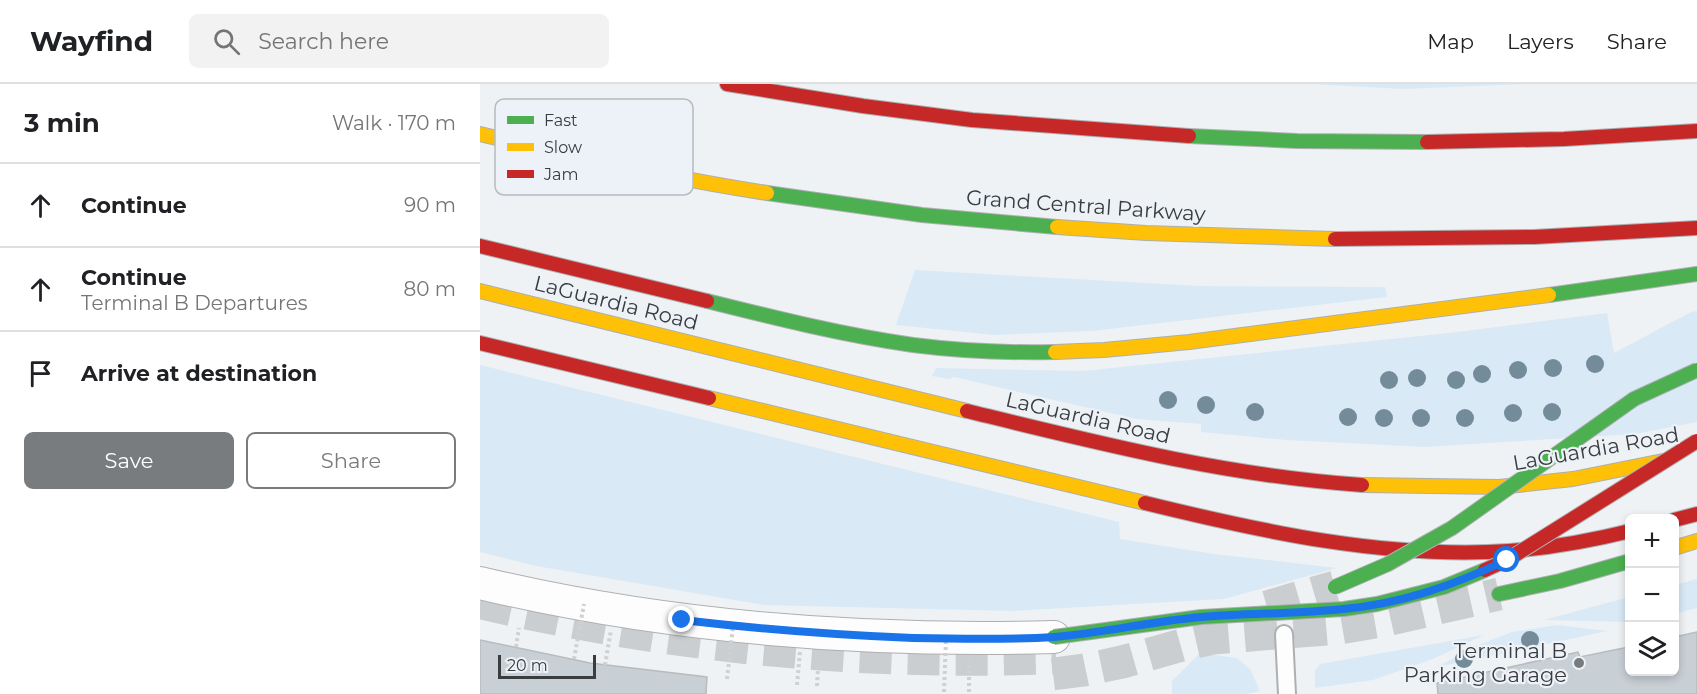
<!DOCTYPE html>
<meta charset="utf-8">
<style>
body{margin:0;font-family:Montserrat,sans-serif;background:#f2f2f2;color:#202124}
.controls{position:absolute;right:18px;bottom:18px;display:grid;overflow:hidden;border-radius:9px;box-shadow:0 3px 9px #0003}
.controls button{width:54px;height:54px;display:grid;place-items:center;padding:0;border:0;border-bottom:2px solid #e0e0e0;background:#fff;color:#202124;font:30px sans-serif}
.scale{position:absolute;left:18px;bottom:15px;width:98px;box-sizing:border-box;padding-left:6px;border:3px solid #3a3c3e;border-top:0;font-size:16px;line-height:21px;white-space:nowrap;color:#3a3c3e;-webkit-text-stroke:4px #ecf2f7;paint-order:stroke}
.stop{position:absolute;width:18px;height:18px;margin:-14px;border:4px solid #1a73e8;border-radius:50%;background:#fff}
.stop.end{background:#1a73e8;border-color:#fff;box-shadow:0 2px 6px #0008}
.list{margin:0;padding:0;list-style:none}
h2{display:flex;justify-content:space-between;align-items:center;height:78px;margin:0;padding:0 24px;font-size:26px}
h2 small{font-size:20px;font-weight:400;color:#757577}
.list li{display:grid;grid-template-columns:39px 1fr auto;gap:18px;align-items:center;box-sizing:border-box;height:84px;padding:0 24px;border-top:2px solid #e0e0e0}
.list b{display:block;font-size:22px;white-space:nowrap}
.list p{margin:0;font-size:20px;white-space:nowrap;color:#757577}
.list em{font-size:20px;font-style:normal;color:#757577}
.actions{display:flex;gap:12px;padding:18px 24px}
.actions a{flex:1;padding:14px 0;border:2px solid #797c7e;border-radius:9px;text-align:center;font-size:21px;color:#797c7e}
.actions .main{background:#797c7e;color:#fff}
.icon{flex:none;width:33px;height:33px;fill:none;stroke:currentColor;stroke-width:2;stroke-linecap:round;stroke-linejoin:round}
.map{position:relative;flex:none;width:1217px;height:610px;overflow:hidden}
header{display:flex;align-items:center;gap:36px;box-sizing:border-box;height:84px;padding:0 30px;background:#fff;border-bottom:2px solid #e0e0e0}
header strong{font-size:28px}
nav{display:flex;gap:33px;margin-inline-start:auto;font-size:21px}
.search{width:420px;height:54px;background:#f2f2f2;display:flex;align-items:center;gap:15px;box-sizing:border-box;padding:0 21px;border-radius:9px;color:#757577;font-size:22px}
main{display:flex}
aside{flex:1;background:#fff}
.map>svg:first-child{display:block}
.green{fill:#d9e9f6}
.building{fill:#c8cfd5;stroke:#b9bcbe;stroke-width:1.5}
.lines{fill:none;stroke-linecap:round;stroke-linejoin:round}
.street-tunnel{stroke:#cbced0;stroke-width:32;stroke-dasharray:32 16;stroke-linecap:butt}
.secondary-tunnel{stroke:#cbced0;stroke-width:33;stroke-dasharray:33 16;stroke-linecap:butt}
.lane-casing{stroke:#adafb1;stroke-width:20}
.street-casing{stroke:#adafb1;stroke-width:34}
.fast-casing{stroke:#adafb1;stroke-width:16}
.slow-casing{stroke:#adafb1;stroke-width:16}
.jam-casing{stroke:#adafb1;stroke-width:16}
.path{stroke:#cfd0d2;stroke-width:4;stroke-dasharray:3 3;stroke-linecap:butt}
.lane{stroke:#fdfdfd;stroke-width:16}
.street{stroke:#fdfdfd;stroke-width:32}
.fast{stroke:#4caf50;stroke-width:14}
.slow{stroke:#ffc107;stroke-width:14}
.jam{stroke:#c62828;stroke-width:14}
.fast-bridge-casing{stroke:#adafb1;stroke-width:16;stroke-linecap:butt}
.jam-bridge-casing{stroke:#adafb1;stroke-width:16;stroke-linecap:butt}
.path-bridge{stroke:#cfd0d2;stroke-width:4;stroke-dasharray:3 3;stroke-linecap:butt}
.fast-bridge{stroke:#4caf50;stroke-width:14}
.jam-bridge{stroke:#c62828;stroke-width:14}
.tree{fill:#748c9a}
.route{stroke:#1a73e8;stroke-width:8}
.poi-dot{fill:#797c7e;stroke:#ecf2f7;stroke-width:2}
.labels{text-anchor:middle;stroke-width:4.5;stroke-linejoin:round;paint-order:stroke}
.street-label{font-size:21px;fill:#3a3c3e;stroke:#ecf2f7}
.poi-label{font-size:21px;fill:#3a3c3e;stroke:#ecf2f7;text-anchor:end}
.key{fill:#ecf2f7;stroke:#b7bbc0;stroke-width:1.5}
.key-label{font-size:16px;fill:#3a3c3e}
</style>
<header>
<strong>Wayfind</strong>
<div class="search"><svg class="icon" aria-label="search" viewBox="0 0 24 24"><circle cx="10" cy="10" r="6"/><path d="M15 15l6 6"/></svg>Search here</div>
<nav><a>Map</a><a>Layers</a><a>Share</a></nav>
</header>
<main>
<aside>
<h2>3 min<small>Walk · 170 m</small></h2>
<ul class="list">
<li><svg class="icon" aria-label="ahead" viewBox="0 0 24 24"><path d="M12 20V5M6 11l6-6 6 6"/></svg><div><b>Continue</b></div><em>90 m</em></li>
<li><svg class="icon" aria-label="ahead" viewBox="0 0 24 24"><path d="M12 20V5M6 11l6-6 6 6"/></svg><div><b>Continue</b><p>Terminal B Departures</p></div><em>80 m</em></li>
<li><svg class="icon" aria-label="arrive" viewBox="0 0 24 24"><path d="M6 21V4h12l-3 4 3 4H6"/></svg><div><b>Arrive at destination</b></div></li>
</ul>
<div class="actions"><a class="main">Save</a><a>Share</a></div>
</aside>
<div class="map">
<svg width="1217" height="610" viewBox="0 0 1217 610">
<rect width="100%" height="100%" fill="#eff2f4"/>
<path class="green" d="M830,0H1046L923,5Z
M435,186L721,202L905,203L907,213L612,247L514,251L416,241Z
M1217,227V338L1155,350L945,363L806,356L721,348V340L656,335L474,293L469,295L452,292L456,284L603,287L969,249L1127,229L1134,269L1211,228Z
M0,281L639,438L640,455L734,470L857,484L744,515L532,527L284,521L56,482L0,468Z
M1217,495V524L1195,530V501Z
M1149,513V538L1064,536Z
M1077,541L1128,547L957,583L996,562L1032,548Z
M1004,551L953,575L893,596L835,604V587L840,580Z
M720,569L757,574L770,585L780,607L766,610H692V597Z"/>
<path class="building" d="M1217,548V610H958L957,599L1098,568L1100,573L1149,563V588H1194V553Z
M0,556L110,579L227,593L226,610H0Z"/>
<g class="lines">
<path class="street-tunnel" d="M0,519C187,563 383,582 576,574"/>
<path class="secondary-tunnel" d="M787,523L855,503
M573,590L604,586L642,578L702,561L733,554L859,544L906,536L1019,510"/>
<g class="lane-casing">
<path id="lane" d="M804,550L807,610"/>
</g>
<g class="street-casing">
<path id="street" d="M0,499C188,544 381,558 574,553"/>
</g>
<g class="fast-casing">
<path id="fast" d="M709,52L817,57L947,58
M287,109L442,131L577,143
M1069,211L1217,190
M227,217C295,234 363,251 433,261C480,267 527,269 575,268
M1019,510L1080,497L1150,477"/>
</g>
<g class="slow-casing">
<path id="slow" d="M0,50C95,73 190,94 287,109
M577,143L666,149L855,155
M0,207L487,327
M575,268L624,266L709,258L1069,211
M229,314L665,419
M882,401L1019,403L1093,395L1183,377
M1194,464L1217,457"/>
</g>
<g class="jam-casing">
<path id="jam" d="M247,0L383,22L492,36L709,52
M947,58L1084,55L1217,47
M855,155L1054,153L1217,144
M0,162L227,217
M0,259L229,314
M487,327C618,359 747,392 882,401
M665,419C783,448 907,475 1029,467C1070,464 1110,457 1150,447
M1194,436L1217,430"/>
</g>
<path class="path" d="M36,563L39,544
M337,602L338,585"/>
<use href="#lane" class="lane"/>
<use href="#street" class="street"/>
<use href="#fast" class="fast"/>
<use href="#slow" class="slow"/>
<use href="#jam" class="jam"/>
<g class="fast-bridge-casing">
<path id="fast-bridge" d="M855,503L908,480L972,444L1154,315L1217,286
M574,553L721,533L864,525L897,520L964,503L1005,486"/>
</g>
<g class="jam-bridge-casing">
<path id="jam-bridge" d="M1005,486L1027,476L1217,357"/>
</g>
<path class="path-bridge" d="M94,575L104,520
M125,581L131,546
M247,595L253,542
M317,601L320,568
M464,608L466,555
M489,608V576"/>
<use href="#fast-bridge" class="fast-bridge"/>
<use href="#jam-bridge" class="jam-bridge"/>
</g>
<g class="tree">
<circle cx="1115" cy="280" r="9"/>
<circle cx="1073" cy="284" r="9"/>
<circle cx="1038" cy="286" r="9"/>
<circle cx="1002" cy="290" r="9"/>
<circle cx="937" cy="294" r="9"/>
<circle cx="909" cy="296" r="9"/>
<circle cx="976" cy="296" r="9"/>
<circle cx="688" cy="316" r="9"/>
<circle cx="726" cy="321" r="9"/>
<circle cx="775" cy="328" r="9"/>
<circle cx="1072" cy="328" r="9"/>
<circle cx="1033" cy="329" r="9"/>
<circle cx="868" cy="333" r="9"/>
<circle cx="904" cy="334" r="9"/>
<circle cx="941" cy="334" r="9"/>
<circle cx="985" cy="334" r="9"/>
<circle cx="1050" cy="556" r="9"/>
<circle cx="984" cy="575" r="9"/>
</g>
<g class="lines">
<path class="route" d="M202,536C279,545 356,551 433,554C479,555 527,556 574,553C623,549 672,537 722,533C769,529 816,530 863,525C921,520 974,501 1027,476"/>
</g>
<circle class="poi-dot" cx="1099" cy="579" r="6"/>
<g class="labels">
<g class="street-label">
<text transform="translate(606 122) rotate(4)" y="7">Grand Central Parkway</text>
<text transform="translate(136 219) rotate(14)" y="7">LaGuardia Road</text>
<text transform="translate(608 334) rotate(13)" y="7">LaGuardia Road</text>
<text transform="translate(1116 365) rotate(-10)" y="7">LaGuardia Road</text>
</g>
<g class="poi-label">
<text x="1087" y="574">Terminal B<tspan x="1087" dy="24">Parking Garage</tspan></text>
</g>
</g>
<rect x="15" y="15" width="198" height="96" rx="9" class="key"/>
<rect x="27" y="32" width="27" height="8" fill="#4caf50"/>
<rect x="27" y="59" width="27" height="8" fill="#ffc107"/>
<rect x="27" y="86" width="27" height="8" fill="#c62828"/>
<g class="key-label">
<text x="64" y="42">Fast</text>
<text x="64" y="69">Slow</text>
<text x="64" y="96">Jam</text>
</g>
</svg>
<div class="controls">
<button>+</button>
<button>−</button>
<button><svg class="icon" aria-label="layers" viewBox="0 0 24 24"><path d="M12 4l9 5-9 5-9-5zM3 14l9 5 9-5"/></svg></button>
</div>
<div class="scale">20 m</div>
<div class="stop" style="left:1027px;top:476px"></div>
<div class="stop end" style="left:202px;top:536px"></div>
</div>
</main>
